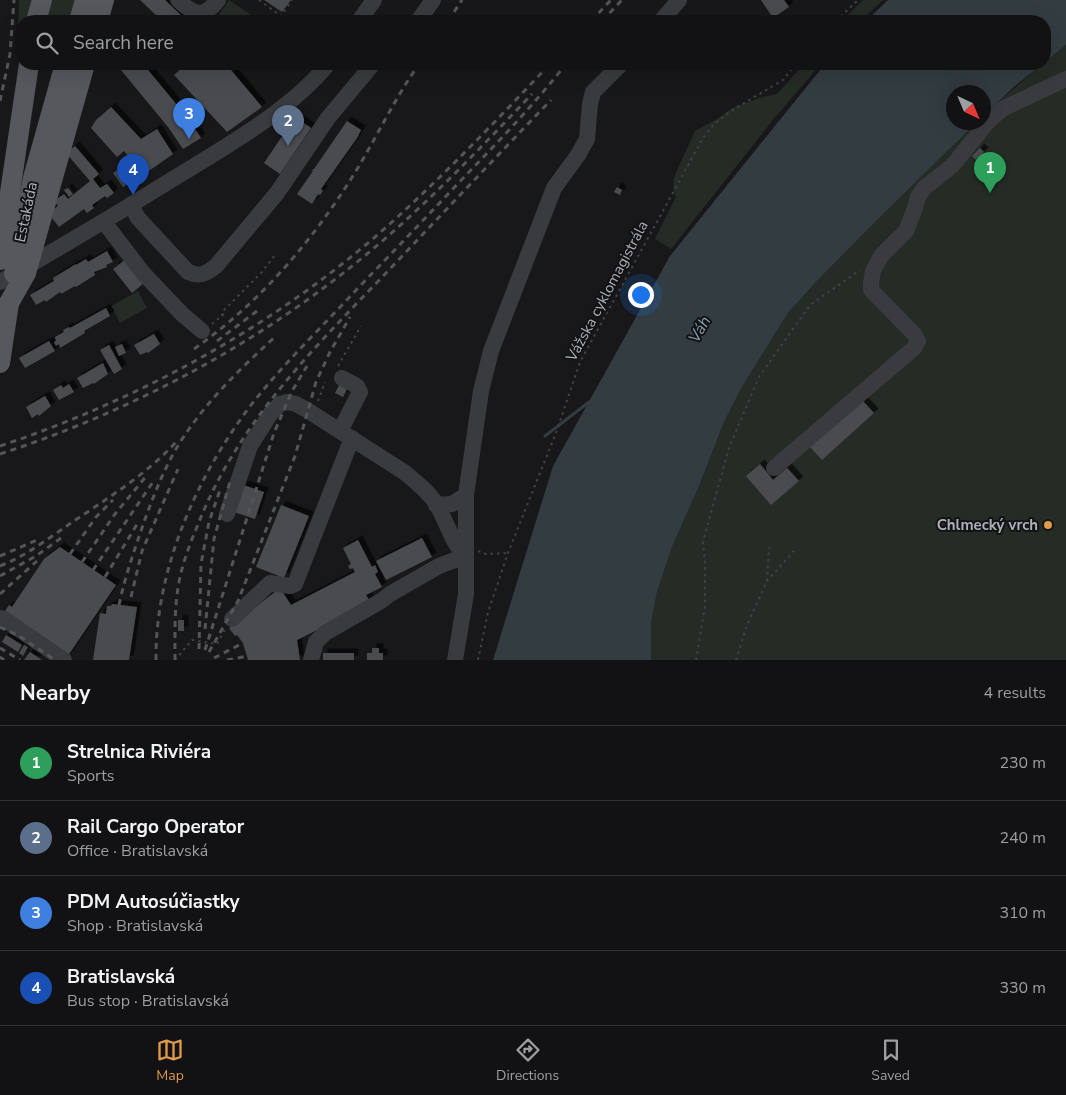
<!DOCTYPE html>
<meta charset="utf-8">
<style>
body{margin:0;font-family:"Nunito Sans",sans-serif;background:#1b1b1d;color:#f1f3f6}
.compass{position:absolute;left:946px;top:85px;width:45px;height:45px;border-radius:50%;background:#121214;box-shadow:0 5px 20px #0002;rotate:136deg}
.you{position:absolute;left:640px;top:294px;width:18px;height:18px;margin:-12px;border:4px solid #fff;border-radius:50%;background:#1a73e8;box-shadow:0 0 0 8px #1a73e833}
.badge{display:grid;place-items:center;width:32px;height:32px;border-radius:50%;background:#df9b4b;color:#fff;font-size:16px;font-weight:700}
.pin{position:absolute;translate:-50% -41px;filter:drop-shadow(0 1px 2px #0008)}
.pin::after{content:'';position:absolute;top:26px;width:18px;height:15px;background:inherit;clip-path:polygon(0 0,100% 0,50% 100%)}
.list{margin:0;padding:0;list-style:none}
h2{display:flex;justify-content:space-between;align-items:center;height:65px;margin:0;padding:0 20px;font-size:21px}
h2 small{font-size:16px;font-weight:400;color:#9c9ea0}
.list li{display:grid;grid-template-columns:32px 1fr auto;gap:15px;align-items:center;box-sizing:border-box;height:75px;padding:0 20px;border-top:1px solid #313234}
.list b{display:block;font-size:19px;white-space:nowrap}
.list p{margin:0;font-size:16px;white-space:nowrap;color:#9c9ea0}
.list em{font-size:16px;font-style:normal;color:#9c9ea0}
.icon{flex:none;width:28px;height:28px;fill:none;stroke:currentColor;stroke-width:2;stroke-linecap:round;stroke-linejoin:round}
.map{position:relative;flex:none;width:1066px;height:660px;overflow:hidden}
.search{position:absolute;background:#121214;box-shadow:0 5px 20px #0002;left:15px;right:15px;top:15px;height:55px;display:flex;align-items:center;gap:12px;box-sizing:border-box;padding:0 18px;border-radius:20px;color:#9c9ea0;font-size:19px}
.sheet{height:365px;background:#121214}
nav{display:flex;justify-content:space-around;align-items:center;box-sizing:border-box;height:70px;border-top:1px solid #313234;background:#121214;font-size:14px;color:#9c9ea0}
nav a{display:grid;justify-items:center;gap:2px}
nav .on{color:#df9b4b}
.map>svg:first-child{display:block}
.green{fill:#242c25}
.water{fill:#333c41}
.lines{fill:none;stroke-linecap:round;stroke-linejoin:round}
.stream{stroke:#333c41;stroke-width:3}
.building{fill:#4a4b4f;filter:url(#shadow)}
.path{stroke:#404245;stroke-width:2;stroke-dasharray:2.5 4;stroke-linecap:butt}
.minor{stroke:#393b3e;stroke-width:16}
.major{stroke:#56585d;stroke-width:20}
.rail{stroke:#535559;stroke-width:3;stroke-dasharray:6 5;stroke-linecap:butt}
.major-bridge{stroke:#56585d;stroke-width:20}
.poi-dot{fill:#df9b4b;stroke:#131315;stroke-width:2}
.labels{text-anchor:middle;stroke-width:4;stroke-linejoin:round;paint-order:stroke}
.street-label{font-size:15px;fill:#acb1b8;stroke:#131315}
.poi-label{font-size:15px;font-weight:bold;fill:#acb1b8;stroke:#131315;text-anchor:end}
.water-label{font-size:16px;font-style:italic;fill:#87a1af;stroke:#131315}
</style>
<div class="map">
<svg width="1066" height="660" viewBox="0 0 1066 660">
<defs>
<filter id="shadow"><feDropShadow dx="4.5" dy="-4.5" stdDeviation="0" flood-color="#0009"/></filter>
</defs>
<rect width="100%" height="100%" fill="#18181a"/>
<path class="green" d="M19,0H80L72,15L56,21H21V36L18,37Z
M229,0L260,21H219L216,19Z
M863,0H883L861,21H842Z
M1066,45V660H651V623L657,592L672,547L699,486L724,422L742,387L788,313L817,281L873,224L976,123L984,122V115C1011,90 1038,68 1066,45Z
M804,64H821L772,121L671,249L655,239L676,197L673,188L674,177L695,131L717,119L732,108L759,98L777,94Z
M138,291L147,308L120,323L111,306Z"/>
<path class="water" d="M888,0H1066V45L1045,62V21H866Z
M825,64H1043L1016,85L984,115V92H954V122L976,123L873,224L817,281L788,313L742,387L724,422L699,486L672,547L657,592L651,623V660H493L553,466L670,256Z"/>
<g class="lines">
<path class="stream" d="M545,436L589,402"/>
</g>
<path class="building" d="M140,0H165L186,20L184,21H162Z
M264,0H291L282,12Z
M761,0H784L789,7L773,18Z
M116,64H143L187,117L189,116L191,119L189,120L201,138L183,149L168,127Z
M187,64H226L262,107L227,132L174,75Z
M111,107L140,138L141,139L157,129L173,154L143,175L123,187L113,173L132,160L124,151L117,157L91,128L96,120Z
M295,117L311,128L280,174L264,163Z
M347,121L361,130L357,138L321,189L323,191L320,195L318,194L312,204L297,194L313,171L312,170L314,169Z
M75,146L99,174L93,179L100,188L107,184L114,193L107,198L105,196L92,205L94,208L87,213L84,209L59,227L48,213L58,206L54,201L64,194L68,199L90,181L66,153Z
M980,148L984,152L976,160L972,156Z
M617,187L622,190L620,195L614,192Z
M68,188L73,194L69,197L64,190Z
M107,251L113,262L106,265L107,267L94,272L95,275L76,287L75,286L61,294L60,292L46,302L45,300L36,305L30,295L54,281L53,278L76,264V265L86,259L88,262Z
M125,260L144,283L132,293L113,269Z
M106,308L110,316L84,331L85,333L60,348L59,344L56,346L54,342L56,341L55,337L64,332L63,330L69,327L70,328Z
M154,334L160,344L148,353L147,352L140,355L134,345Z
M49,341L55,351L25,368L19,358Z
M122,344L126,353L119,356L115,347Z
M109,345L122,369L114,374L100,350Z
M103,363L108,374L94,384L93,383L83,388L77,378Z
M341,381L349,385L343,397L335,393Z
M69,384L74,392L59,400L53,390L61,385L63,388Z
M45,396L51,406L39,416L38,414L32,418L26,407Z
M861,399L874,413L822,460L809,446Z
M760,464L773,480L787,468L799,481L771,505L746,476Z
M243,485L264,492L255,519L234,512Z
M281,505L309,516L284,578L256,567Z
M422,538L432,557L386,580L376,561Z
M358,540L372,567L375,565L378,572L375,574L382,587L366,595L371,603L297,640L300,660H248L243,643L237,635L235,636L229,628L280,588L291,605L355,572L353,568L350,569L348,566L351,564L343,548Z
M60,547L116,585L67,657L5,611L9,605L12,607L44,559Z
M112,604L137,607L129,660H93L100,613L106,614L107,606H111Z
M178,620H184V631H178Z
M6,635L22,645L18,652L2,642Z
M24,645L28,647L23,656L19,653Z
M372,648H379V653H383V660H367V653H372Z
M30,652L42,660H24Z
M323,653H354V660H323Z"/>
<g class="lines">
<path class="path" d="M259,0L281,16L292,0
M836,21L858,0
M222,316V312L262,272L275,255
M212,324L224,314
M338,366L361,326
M318,401L325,382
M478,551L486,554L508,553
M767,581L769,547
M175,660L192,640L217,644L225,629
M478,660L488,612L508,553L556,433L580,362L703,138L714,124L734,109L783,80L796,64
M696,660L705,606V564L703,541L729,448L759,377L810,305L860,270
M736,660L747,625L767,581L794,551"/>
<path class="minor" d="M178,0C194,15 203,19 218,0
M359,21L374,0
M418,21L433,0
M661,21L679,0
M131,205L138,218L188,272C200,277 206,274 216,266L277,193L328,118L373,64
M104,222L143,273L182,314L202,331
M0,282C63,246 125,209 186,171C234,142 293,107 328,64
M340,431L360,392L357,386L342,378
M774,468L914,348L918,341L915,335L871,290V283L873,271L881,256L906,231L915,208L918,197L924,188L952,166L987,123L1002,109L1066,79
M436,505L452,504L466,495
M227,514L250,446L271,413L280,404L287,402L296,404L307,410L404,472C415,481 429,492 437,505C447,522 451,541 465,556L439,566L390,594L381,601L325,633L316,642L311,660
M0,618L4,619L64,660
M232,619L270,583L290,586L295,584L352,438
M455,660L466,594V495L481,391L491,351L554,188L578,155L587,139L590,104L593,92L621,64"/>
<path class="major" d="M36,21L42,0
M79,21L85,0
M98,21L104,0
M0,260L29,64
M0,363L9,303"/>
<path class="rail" d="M448,21L462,0
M591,21L611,0
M602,21L622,0
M0,101L10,54L14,0
M217,341L261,308
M194,349C258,304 309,245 351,179C375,141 393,101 419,64
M0,446C137,400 265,331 375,237C437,183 494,123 550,64
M0,454C150,405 289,327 406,220C450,180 491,137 532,94
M70,554L96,517L113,500
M0,556L37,540
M82,562L115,514L148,474
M0,566C26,556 49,538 71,523C108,498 147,474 177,441
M93,570L155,479
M0,576L36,556L61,538
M105,577L139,521
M0,594L37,561
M131,597L142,551L178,469
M119,605C125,577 134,551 143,525C155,491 168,458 189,429C213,395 244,365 275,337
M0,627L19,636L55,660
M205,629L214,539L230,481
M0,648L20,660
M199,649L201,564L209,522L221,487
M205,650L274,433L292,391L307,366
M209,652L238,601L295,456L316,382L330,352L350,317
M0,657L4,660
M214,658L243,643
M156,660C155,568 199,471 255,400C287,360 324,325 358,288C395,250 431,212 468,173C502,138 536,102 566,64
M175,660C175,632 174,605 180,577C184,560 190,543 197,527C236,425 312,350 387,272C442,214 496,157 551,100
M227,660L248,656"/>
<path class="major-bridge" d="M14,274L33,178L65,64
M9,303L26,273L85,64"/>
</g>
<circle class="poi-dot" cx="1048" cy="525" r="5"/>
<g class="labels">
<g class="street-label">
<text transform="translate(26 212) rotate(-78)" y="5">Estakáda</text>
<text transform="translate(607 291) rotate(-62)" y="5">Vážska cyklomagistrála</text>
</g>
<g class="poi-label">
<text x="1038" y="530">Chlmecký vrch</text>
</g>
<g class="water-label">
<text transform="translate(699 329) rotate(-60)" y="6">Váh</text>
</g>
</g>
</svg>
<svg class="compass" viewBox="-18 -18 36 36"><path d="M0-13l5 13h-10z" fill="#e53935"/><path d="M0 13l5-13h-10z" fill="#9c9ea0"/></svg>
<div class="you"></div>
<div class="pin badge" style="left:990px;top:193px;background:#2e9e5b">1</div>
<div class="pin badge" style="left:288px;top:146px;background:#5c6f8a">2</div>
<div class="pin badge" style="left:189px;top:139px;background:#3f7fe0">3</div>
<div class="pin badge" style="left:133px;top:195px;background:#1a4fb4">4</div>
<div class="search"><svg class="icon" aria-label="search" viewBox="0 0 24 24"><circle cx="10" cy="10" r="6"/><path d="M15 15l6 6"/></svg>Search here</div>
</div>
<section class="sheet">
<h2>Nearby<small>4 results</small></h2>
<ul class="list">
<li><span class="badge" style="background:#2e9e5b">1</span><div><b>Strelnica Riviéra</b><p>Sports</p></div><em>230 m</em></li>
<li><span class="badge" style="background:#5c6f8a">2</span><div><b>Rail Cargo Operator</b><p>Office · Bratislavská</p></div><em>240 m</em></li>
<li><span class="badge" style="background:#3f7fe0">3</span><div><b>PDM Autosúčiastky</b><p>Shop · Bratislavská</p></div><em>310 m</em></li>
<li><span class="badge" style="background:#1a4fb4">4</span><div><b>Bratislavská</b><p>Bus stop · Bratislavská</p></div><em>330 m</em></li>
</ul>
</section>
<nav>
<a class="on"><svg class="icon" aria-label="map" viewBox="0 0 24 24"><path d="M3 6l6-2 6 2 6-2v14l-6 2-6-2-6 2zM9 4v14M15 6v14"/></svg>Map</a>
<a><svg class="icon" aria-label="directions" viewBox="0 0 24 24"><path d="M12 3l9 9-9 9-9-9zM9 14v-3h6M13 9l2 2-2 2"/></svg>Directions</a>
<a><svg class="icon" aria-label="saved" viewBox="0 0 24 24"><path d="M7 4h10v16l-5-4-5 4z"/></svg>Saved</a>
</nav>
